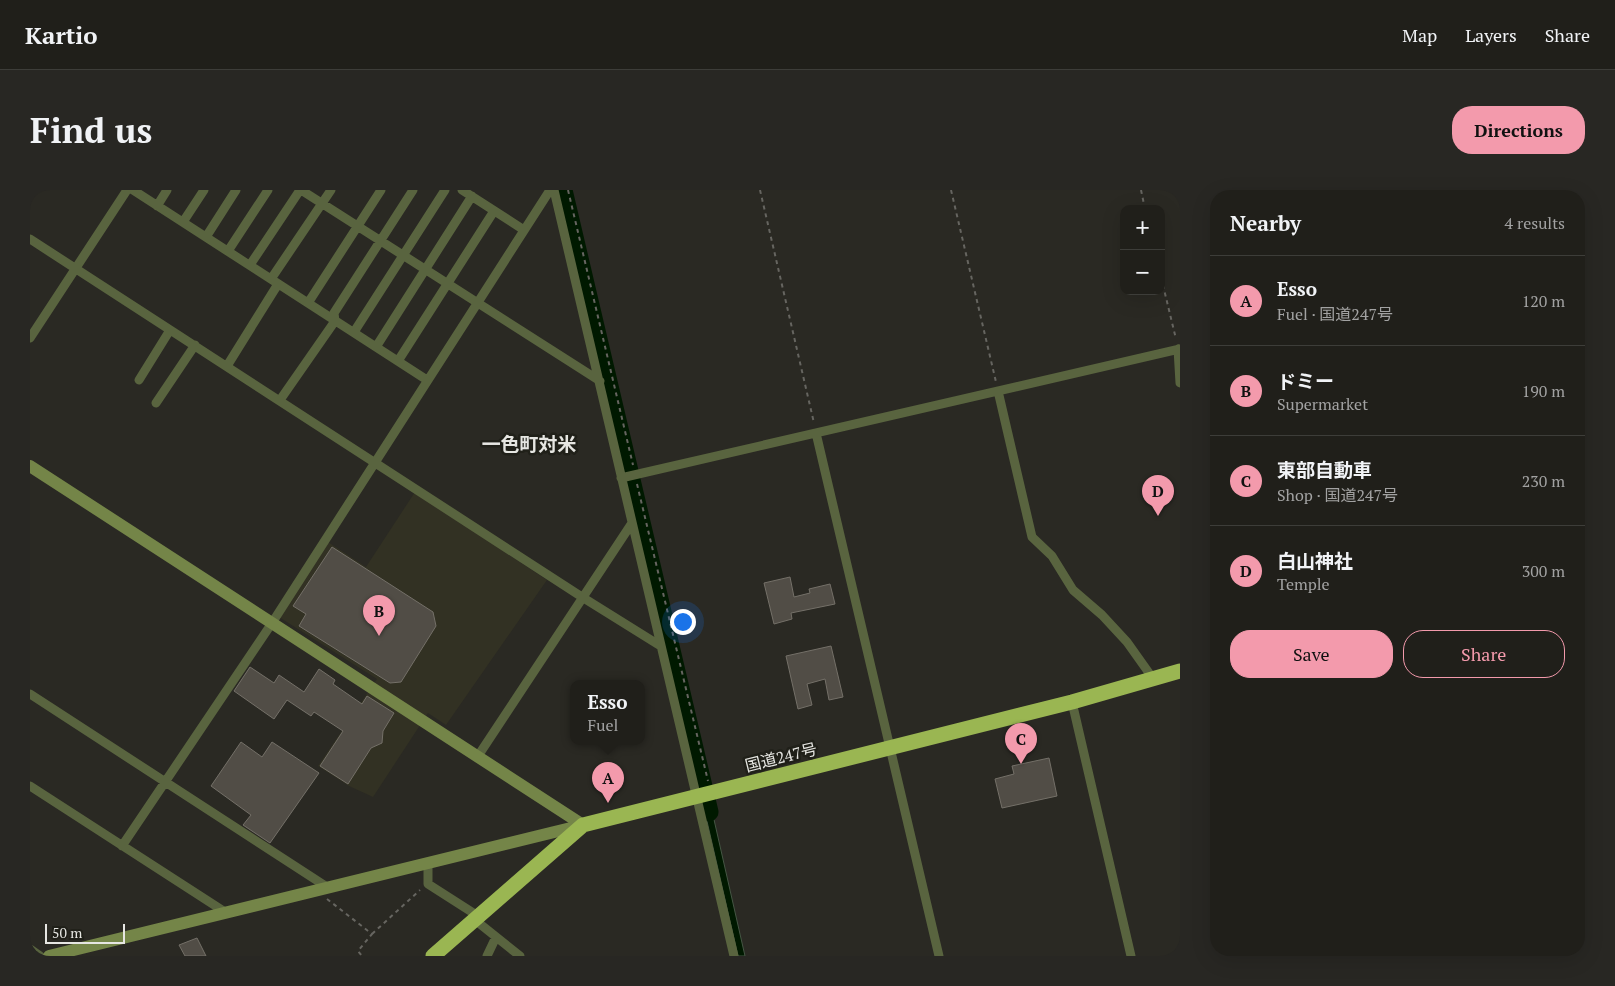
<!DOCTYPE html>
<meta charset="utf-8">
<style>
body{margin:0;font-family:"PT Serif","Noto Sans JP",serif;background:#282723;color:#f1f3f6}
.controls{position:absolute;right:15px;top:15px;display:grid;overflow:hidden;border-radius:10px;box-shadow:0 5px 20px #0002}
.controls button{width:45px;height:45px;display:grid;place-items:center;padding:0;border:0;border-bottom:1px solid #3d3d39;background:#201f1a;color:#f1f3f6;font:25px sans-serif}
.scale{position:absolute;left:15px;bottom:12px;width:80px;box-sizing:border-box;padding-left:5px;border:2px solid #e6e6e2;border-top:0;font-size:14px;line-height:18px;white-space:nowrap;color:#e6e6e2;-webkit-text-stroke:4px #202019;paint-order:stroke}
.you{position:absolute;left:652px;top:431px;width:18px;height:18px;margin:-12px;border:4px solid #fff;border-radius:50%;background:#1a73e8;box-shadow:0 0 0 8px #1a73e833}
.badge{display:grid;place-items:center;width:32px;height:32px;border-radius:50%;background:#f39aac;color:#111;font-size:16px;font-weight:700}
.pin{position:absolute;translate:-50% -41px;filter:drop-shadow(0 1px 2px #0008)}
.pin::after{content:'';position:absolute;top:26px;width:18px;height:15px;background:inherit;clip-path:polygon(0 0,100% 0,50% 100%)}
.popup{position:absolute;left:540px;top:490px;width:75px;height:65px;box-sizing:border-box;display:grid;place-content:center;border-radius:10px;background:#201f1a;filter:drop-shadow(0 1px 4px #0005);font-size:16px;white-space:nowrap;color:#a2a2a2}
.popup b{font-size:19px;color:#f1f3f6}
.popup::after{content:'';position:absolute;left:50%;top:100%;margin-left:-10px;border:10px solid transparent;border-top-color:#201f1a}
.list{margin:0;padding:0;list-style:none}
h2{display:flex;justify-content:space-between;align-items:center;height:65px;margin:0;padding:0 20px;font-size:21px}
h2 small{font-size:16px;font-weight:400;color:#a2a2a2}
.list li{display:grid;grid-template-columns:32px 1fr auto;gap:15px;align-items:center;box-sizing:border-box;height:90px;padding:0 20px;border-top:1px solid #3d3d39}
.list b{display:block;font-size:19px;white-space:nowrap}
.list p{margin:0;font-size:16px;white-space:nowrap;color:#a2a2a2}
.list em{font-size:16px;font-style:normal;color:#a2a2a2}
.actions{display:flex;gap:10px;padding:15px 20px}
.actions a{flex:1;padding:11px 0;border:1px solid #f39aac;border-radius:20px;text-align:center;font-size:18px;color:#f39aac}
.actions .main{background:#f39aac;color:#111}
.map{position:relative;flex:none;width:1150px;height:766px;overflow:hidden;border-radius:20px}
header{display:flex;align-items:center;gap:30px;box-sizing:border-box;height:70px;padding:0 25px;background:#201f1a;border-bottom:1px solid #3d3d39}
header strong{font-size:24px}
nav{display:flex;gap:28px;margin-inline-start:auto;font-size:18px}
.intro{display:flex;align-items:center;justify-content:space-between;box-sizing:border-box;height:120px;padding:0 30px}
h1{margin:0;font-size:35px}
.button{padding:12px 22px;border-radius:20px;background:#f39aac;color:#111;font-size:18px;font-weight:700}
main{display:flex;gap:30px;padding:0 30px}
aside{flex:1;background:#201f1a;border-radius:20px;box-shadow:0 5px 20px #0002}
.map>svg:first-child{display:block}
.built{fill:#323123}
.water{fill:#001900;stroke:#455644}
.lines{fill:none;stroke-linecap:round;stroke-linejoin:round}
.river{stroke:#001900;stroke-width:19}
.building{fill:#514d46;stroke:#747068}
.path{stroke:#666560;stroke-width:2;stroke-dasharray:4 4;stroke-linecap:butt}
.street{stroke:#59643f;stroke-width:9}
.secondary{stroke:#748548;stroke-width:12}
.highway{stroke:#9ab652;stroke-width:15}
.labels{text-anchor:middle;stroke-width:5;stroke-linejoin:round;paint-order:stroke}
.street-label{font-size:16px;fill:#e6e6e2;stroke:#202019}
.quarter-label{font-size:19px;font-weight:bold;fill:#e6e6e2;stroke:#202019}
</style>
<header>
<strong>Kartio</strong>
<nav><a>Map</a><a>Layers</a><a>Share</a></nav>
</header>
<div class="intro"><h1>Find us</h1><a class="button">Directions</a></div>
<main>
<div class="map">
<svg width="1150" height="766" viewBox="0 0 1150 766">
<rect width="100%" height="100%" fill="#2a2923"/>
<path class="built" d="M385,302L517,390L416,535L398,523L343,607L319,596L288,576L347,489L249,427L298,352L336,377Z"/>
<path class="water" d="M680,612L715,766H708L673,614Z"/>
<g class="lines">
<path class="river" d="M533,0L679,622"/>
</g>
<path class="building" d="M302,357L403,422L406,436L371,492L360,493L269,436L276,424L263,416Z
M760,387L764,407L780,403L779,399L800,394L805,414L761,423L762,429L744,434L734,393Z
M801,456L813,507L799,510L795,489L777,494L782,515L768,519L756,466Z
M220,477L244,493L249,485L274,502L289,479L305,490L303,494L332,514L337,506L364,523L353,541L352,553L341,558L318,594L290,576L313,541L284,522L281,526L257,510L244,529L204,501Z
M211,552L232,567L242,552L289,583L240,653L213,635L221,625L181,596Z
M1019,568L1027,606L972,618L965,589L984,584L982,576Z
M167,748L176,766H155L149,755Z"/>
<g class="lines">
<path class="path" d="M538,0L603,275
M730,0L784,233
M921,0L966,192
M1111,0L1115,19
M1131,87L1146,149
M607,294L678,591
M297,709L342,744L328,761L332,766
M342,744L390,700"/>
<path class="street" d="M103,0L397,190
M271,0L570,191
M432,0L494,40
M524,0L704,766
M127,16L137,0
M153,32L174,0
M176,47L206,0
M0,49L552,407L629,455
M198,61L238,0
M220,75L270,0
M241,89L301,0
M278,113L351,0
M324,142L415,0
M0,148L97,0
M346,157L442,6
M1148,159L1150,193
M368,171L464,21
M197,176L248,94
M109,190L140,140
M968,201L1002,347L1022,366L1043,400L1072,425L1097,452L1124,490
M250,210L305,131L304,123L383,0
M126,213L165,155
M786,243L909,766
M591,288L1150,159
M0,504L297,697
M1042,512L1101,766
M448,566L602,333
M0,596L195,722
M92,656L242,433L520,0
M398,673V694L448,726
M445,730L490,766
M0,759L10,766
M457,766L466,747"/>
<path class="secondary" d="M0,276L553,635
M19,766L553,635"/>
<path class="highway" d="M403,766L553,635L1042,512L1150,481"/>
</g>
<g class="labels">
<g class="street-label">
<text transform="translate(751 567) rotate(-14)" y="6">国道247号</text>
</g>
<g class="quarter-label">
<text x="499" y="261">一色町対米</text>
</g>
</g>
</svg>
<div class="controls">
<button>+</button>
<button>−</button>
</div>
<div class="scale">50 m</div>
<div class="you"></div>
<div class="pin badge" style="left:578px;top:613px">A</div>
<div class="popup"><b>Esso</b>Fuel</div>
<div class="pin badge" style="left:349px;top:446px">B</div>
<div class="pin badge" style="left:991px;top:574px">C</div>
<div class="pin badge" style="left:1128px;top:326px">D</div>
</div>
<aside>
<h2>Nearby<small>4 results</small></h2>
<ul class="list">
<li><span class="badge">A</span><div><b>Esso</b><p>Fuel · 国道247号</p></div><em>120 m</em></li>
<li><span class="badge">B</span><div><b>ドミー</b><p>Supermarket</p></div><em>190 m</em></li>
<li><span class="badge">C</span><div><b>東部自動車</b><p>Shop · 国道247号</p></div><em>230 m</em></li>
<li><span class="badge">D</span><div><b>白山神社</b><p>Temple</p></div><em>300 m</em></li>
</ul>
<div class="actions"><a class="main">Save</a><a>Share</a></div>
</aside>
</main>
